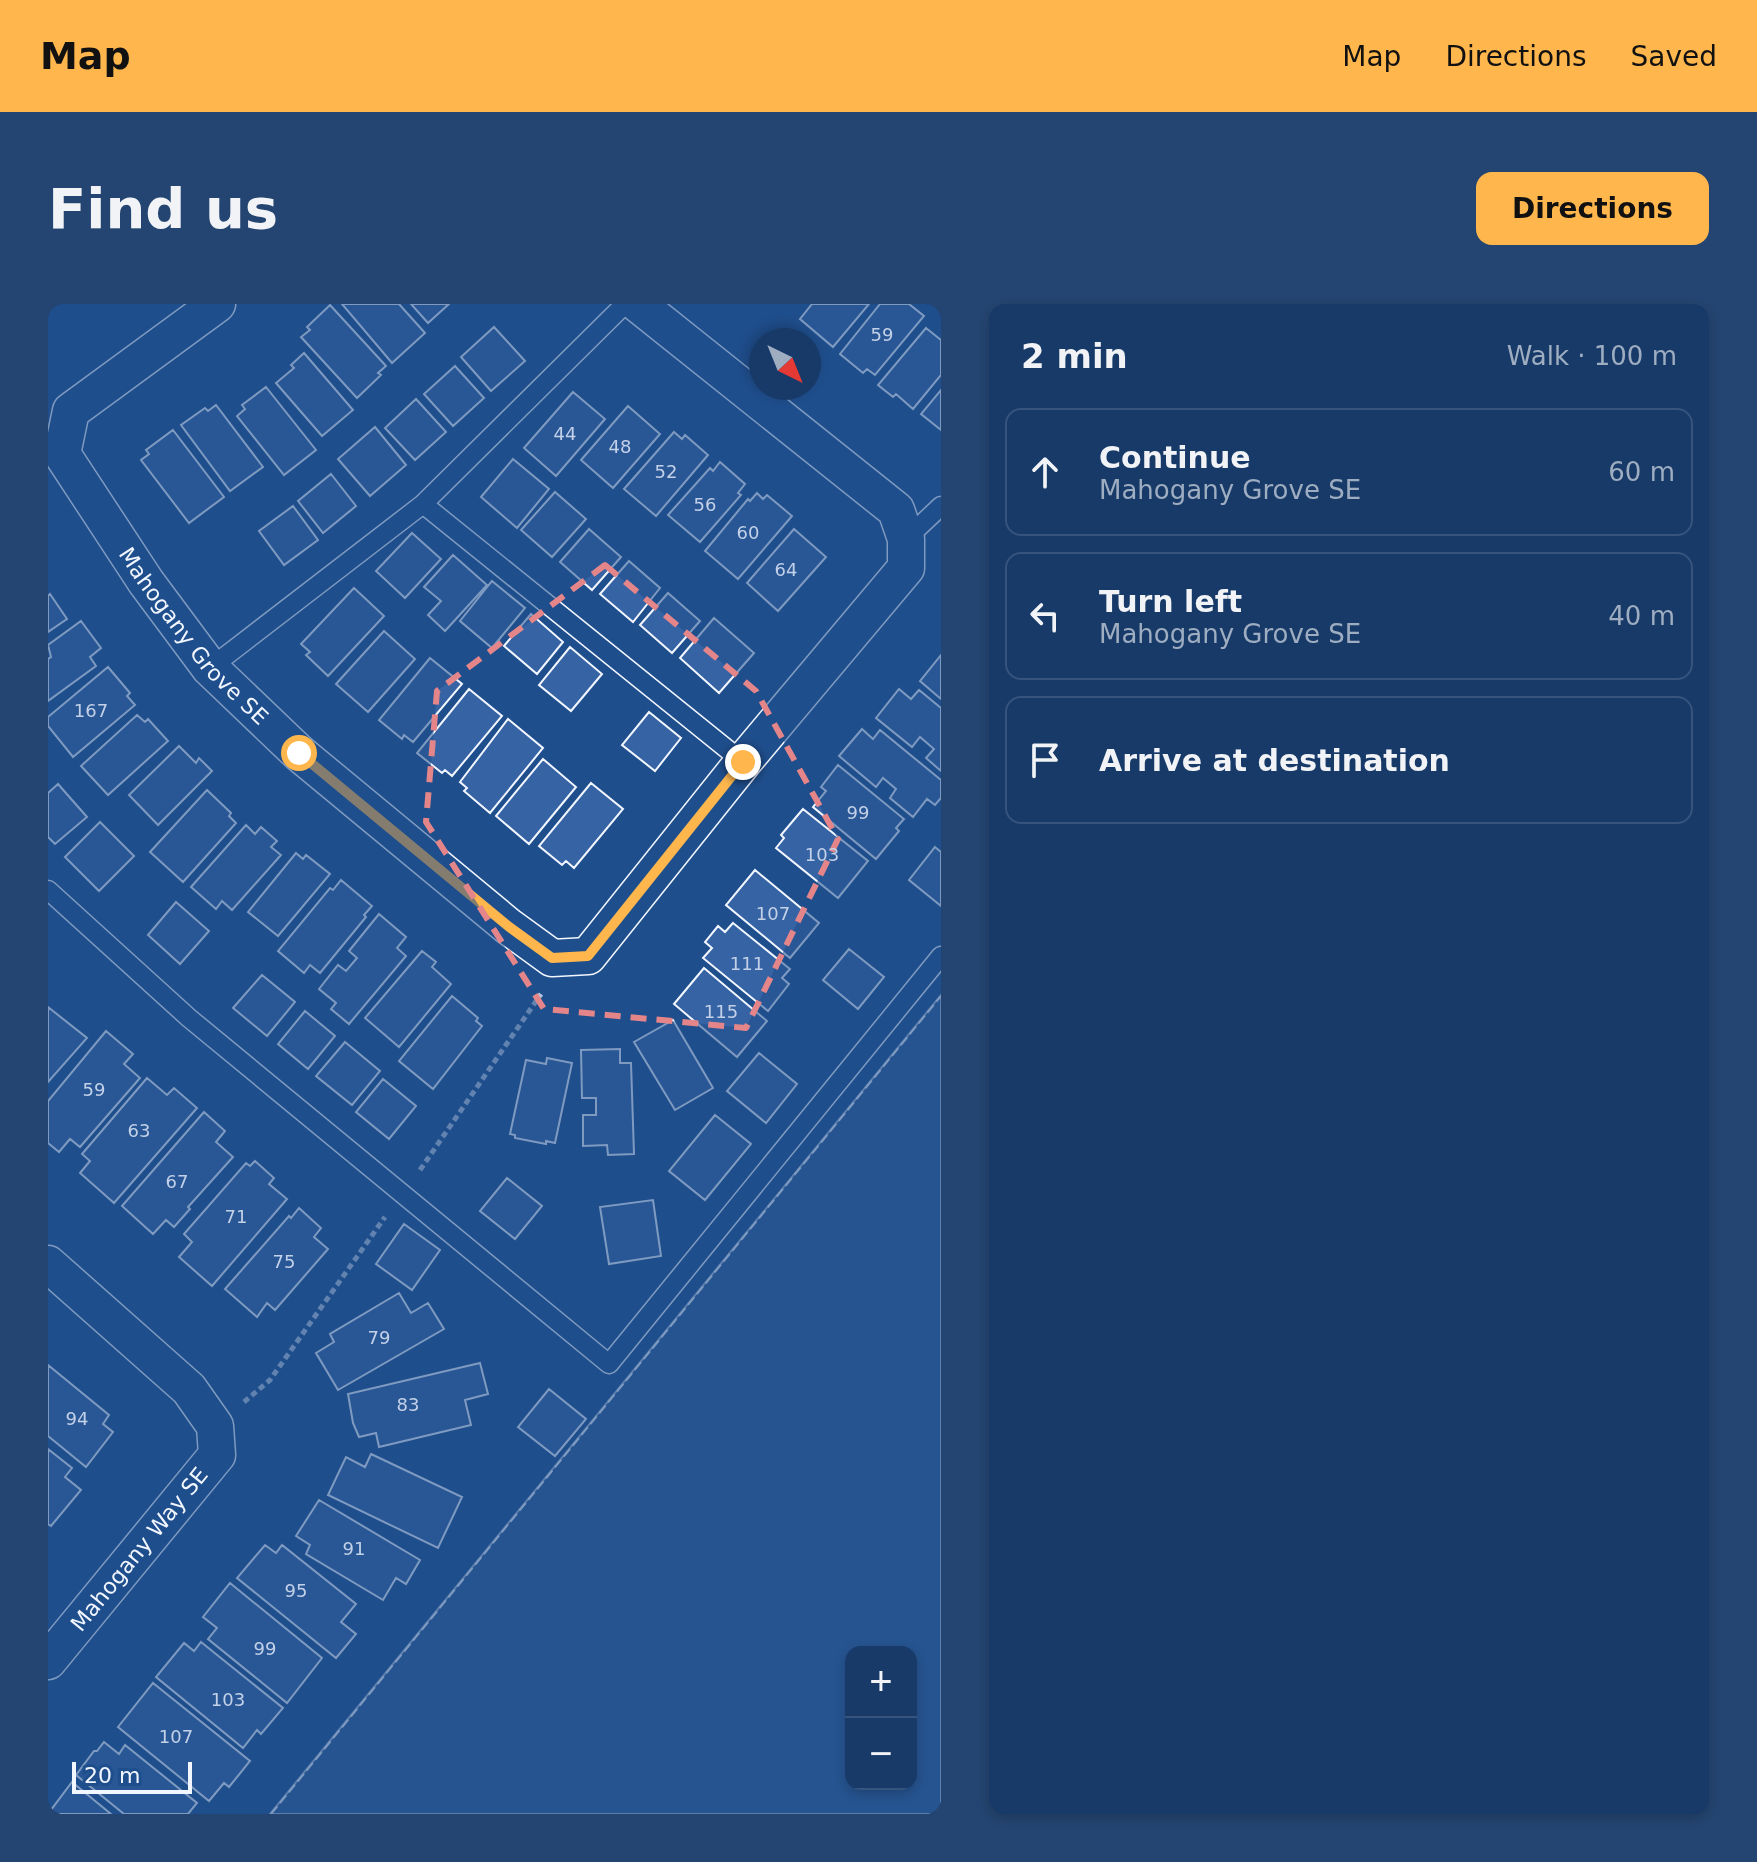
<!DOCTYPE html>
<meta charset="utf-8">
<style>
body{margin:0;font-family:"DejaVu Sans",sans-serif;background:#244571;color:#f1f3f6}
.controls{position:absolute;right:24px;bottom:24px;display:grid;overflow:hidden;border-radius:16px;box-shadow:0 4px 12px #0003}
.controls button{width:72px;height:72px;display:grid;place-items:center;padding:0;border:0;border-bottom:2px solid #36547d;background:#173a69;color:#f1f3f6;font:40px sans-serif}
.compass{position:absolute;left:701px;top:24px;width:72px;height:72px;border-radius:50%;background:#173a69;box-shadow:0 4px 12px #0003;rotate:137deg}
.scale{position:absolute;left:24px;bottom:20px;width:120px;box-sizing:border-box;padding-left:8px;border:4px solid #f2f6ff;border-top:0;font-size:22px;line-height:28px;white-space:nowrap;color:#f2f6ff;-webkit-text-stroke:6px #1f4e8c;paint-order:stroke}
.stop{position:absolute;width:24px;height:24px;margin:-18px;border:6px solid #ffb74d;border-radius:50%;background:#fff}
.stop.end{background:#ffb74d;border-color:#fff;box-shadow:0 2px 8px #0008}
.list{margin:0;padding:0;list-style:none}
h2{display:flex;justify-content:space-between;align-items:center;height:104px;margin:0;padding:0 32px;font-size:34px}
h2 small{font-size:26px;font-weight:400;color:#9eadc0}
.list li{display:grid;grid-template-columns:52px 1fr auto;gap:24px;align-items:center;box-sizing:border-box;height:128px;margin:0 16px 16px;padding:0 16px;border:2px solid #36547d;border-radius:16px}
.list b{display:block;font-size:30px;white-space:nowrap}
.list p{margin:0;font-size:26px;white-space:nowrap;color:#9eadc0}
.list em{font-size:26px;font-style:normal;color:#9eadc0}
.icon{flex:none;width:44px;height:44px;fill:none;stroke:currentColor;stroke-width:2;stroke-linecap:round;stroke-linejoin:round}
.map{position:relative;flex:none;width:893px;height:1510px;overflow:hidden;border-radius:16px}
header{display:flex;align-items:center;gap:48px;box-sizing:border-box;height:112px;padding:0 40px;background:#ffb74d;color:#111}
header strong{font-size:38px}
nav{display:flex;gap:44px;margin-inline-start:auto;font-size:28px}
.intro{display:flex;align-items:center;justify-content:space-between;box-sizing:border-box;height:192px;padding:0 48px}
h1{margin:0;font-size:56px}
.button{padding:20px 36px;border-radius:16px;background:#ffb74d;color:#111;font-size:28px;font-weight:700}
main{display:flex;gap:48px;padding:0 48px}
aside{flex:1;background:#173a69;border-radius:16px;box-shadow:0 4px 12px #0003}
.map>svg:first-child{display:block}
.built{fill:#305b95;stroke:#a8bbd7;stroke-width:2;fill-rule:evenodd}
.building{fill:#3563a3;stroke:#f2f6ff;stroke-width:2}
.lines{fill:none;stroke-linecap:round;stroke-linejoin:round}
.service-casing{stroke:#f2f6ff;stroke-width:21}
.minor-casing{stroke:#f2f6ff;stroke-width:39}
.path{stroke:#b3c4dc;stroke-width:5;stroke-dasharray:6 4;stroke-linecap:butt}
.service{stroke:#1f4e8c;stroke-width:18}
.minor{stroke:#1f4e8c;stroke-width:36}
.fence{stroke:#f2f6ff;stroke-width:2;stroke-dasharray:10 4;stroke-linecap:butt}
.route{stroke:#ffb74d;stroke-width:10}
.marked{fill:none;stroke:#e38589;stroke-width:6;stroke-dasharray:16 10;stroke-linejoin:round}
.labels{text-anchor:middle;stroke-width:6;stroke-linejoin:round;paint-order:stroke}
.number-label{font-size:18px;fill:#c3d1e8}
.street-label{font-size:22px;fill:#f2f6ff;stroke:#1f4e8c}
</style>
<header>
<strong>Map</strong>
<nav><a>Map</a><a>Directions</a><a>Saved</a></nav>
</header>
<div class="intro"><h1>Find us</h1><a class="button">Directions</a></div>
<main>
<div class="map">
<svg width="893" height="1510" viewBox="0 0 893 1510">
<rect width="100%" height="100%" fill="#1f4e8c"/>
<path class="built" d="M893,691V1510H222ZM803,1348H863V1480H803Z"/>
<path class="building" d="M294,0H351L377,29L344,59Z
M363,0H401L380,19Z
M764,0H821L785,43L752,15Z
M832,0H861L876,12L827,71L819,65L815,69L792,50Z
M282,1L338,62L330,69L333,71L309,94L253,33L262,26L259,23Z
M446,23L477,57L443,87L413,53Z
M878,24L893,36V71L865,105L848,90L845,93L830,81Z
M256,49L305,106L274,132L228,79L246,64L243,61Z
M407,62L436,94L405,122L376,90Z
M218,83L268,146L236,171L189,112L197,105L194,101Z
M893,86V126L873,110Z
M525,88L557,115L508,172L476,144Z
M368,95L398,128L367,156L337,124Z
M168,101L215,163L182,187L133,121L157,104L160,107Z
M580,102L612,130L565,184L533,156Z
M327,123L358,161L322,192L290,155Z
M125,126L176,193L141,219L93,156L101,150L98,146Z
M626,128L634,135L637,131L660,151L608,212L576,185Z
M465,155L501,185L469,224L433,193Z
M672,158L697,180L690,189L693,191L652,238L620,211L662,164L665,167Z
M283,170L308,202L275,229L250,197Z
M507,188L538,215L504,253L473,226Z
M709,189L715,195L719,191L744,212L690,275L657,247L700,195L702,197Z
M245,202L270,236L236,261L211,227Z
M541,225L573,253L544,286L512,258Z
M746,225L778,253L730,307L699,279Z
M364,229L393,255L357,294L328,267Z
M405,251L439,281L397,327L380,311L393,297L376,283Z
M581,257L612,284L585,318L552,290Z
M444,277L477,304L444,344L412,317Z
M306,284L336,312L280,372L258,351L262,348L253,340Z
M620,289L652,317L624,349L592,321Z
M2,290L19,315L0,328V292Z
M483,310L515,338L489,370L456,342Z
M666,314L706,349L671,389L632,354Z
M33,317L53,344L42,353L48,362L0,397V355L3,353L0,341Z
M336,327L367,355L320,408L288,380Z
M522,343L554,370L523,407L491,381Z
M893,351V395L872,377Z
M382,354L414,380L365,438L356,431L354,435L331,416Z
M60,363L82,389L79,392L87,401L25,453L0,422V413Z
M421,385L454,412L404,472L397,466L394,469L369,449Z
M851,385L863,395L871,386L893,404V467L878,454L886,445L872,433L864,443L828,414Z
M601,408L633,434L607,467L574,441Z
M89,411L97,418L100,415L120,437L60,491L33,462Z
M460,415L495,444L442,509L416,487L419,484L412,478Z
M814,425L825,435L832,426L893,476V494L887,501L879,495L865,513L842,494L848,485L835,474L828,483L791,452Z
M131,442L148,459L151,454L164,467L110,521L81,491Z
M495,455L528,483L481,540L448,512Z
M790,461L856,515L848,524L851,527L828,555L765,503L778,487L773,483Z
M543,479L575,505L526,564L518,557L514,561L491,542Z
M10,480L39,513L7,540L0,533V489Z
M159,486L183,509L181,512L188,519L135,578L102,548Z
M755,505L820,557L790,594L728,544L736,534L733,531Z
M52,518L86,552L51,587L17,553Z
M198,521L207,530L213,523L229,537L223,543L233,551L184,606L174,597L168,605L143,583Z
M887,543L893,548V602L861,576Z
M248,549L255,555L258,551L282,570L230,632L200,608Z
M707,566L771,619L742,654L678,601Z
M293,576L324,602L316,611L318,613L272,669L262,661L256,669L230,647L282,584L285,586Z
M128,598L161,627L132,660L100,631Z
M331,610L358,633L349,644L358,652L301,720L283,705L288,699L271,685L290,661L298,667L309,654L301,647Z
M685,619L742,665L734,674L741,680L720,707L655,654L664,644L657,638L670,622L677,628Z
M801,645L836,673L810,705L775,676Z
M374,647L388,658L384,663L403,680L351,743L317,714Z
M656,664L719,717L689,753L626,700Z
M214,671L247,698L219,732L185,704Z
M404,692L430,714L428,717L434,722L385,785L351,757Z
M0,703L39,734L0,778Z
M257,707L287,732L260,765L230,740Z
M625,716L665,784L627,806L586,738Z
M58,727L85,750L76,760L92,774L32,843L22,835L11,848L0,839V797Z
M297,738L332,767L304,801L268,772Z
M572,745V759H583L586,850L560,851L559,841L535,842V811H548V794H534L533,746Z
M711,749L749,780L718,819L679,787Z
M499,754L524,759L507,839L498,837V840L467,834V831L462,830L478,756L498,760Z
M99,774L119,791L126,784L149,804L66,899L32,869L42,857L34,850Z
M335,775L368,802L341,835L308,808Z
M156,808L177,827L168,838L185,853L140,903L142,905L126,923L118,916L105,930L74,902Z
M667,811L703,840L657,896L621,867Z
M207,857L226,874L221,880L239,895L164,982L131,953L144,938L136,930L198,859L202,862Z
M459,874L494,902L467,935L432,907Z
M605,896L613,952L561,960L552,903Z
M251,904L273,924L266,933L280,945L227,1006L219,999L209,1013L177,985L241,912L243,914Z
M356,920L392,946L364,986L328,960Z
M351,989L363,1009L380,999L396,1025L290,1086L268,1049L286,1038L282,1030Z
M432,1059L440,1090L417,1096L423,1121L331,1143L328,1129L311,1133L305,1119L300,1090Z
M0,1061L61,1111L55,1120L65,1128L38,1163L0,1132Z
M501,1085L538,1115L507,1152L470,1123Z
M0,1145L24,1164L17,1173L33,1186L3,1222L0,1220Z
M323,1150L414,1193L390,1244L280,1191L298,1153L317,1163Z
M271,1196L372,1256L358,1280L348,1274L335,1296L258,1250L262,1241L248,1232Z
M217,1241L228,1249L234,1241L308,1300L293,1318L308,1330L288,1354L189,1274Z
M182,1279L274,1354L239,1399L160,1335L169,1324L155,1313Z
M153,1338L235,1404L213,1430L209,1426L195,1444L108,1373L136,1339L146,1347Z
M105,1379L202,1457L181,1483L176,1479L161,1497L70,1423Z
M56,1438L71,1450L77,1441L149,1499L140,1510H76L28,1471L46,1447H49Z
M24,1478L63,1510H0Z"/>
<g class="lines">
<g class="service-casing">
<path id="service" d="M375,200L695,458
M858,235L893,202
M162,364L375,200L577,0
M0,586L141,714L561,1060L893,652"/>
</g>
<g class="minor-casing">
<g id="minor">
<path id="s1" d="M169,0L23,107L14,150L98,278L162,364L251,449L460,622L504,654L540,652L695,458L858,264V235L848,206L590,0"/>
<path d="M0,960L141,1085L167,1122L169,1151L0,1357"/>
</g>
</g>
<path class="path" d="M372,866L493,690
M196,1098L222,1076L337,913"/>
<use href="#service" class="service"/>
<use href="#minor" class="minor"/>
<path class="fence" d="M223,1510L893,692"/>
</g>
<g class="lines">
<path class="route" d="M251,449L460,622L504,654L540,652L695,458"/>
</g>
<path d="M0 0H893V1510H0ZM557,261L708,387L790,535L698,724L496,705L378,518L389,387Z" fill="#1f4e8c" fill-opacity=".55" fill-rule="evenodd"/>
<path class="marked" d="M557,261L708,387L790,535L698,724L496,705L378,518L389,387Z"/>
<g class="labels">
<g class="number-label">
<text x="834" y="37">59</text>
<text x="517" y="136">44</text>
<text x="572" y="149">48</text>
<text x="618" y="174">52</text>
<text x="657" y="207">56</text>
<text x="700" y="235">60</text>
<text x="738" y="272">64</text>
<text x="43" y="413">167</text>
<text x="810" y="515">99</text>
<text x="774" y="557">103</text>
<text x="725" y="616">107</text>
<text x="699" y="666">111</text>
<text x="673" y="714">115</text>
<text x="46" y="792">59</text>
<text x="91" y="833">63</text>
<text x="129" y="884">67</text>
<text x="188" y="919">71</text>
<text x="236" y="964">75</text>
<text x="331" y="1040">79</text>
<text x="360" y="1107">83</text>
<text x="29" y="1121">94</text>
<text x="306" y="1251">91</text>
<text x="248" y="1293">95</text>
<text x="217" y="1351">99</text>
<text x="180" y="1402">103</text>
<text x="128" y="1439">107</text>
</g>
<g class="street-label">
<text dy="8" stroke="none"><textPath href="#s1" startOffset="450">Mahogany Grove SE</textPath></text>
<text transform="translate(91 1245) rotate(-51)" y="8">Mahogany Way SE</text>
</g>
</g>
</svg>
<div class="controls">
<button>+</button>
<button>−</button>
</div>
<svg class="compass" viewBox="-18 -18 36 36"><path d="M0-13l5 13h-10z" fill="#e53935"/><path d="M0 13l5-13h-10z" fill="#9eadc0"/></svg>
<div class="scale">20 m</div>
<div class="stop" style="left:251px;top:449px"></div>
<div class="stop end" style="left:695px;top:458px"></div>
</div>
<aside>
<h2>2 min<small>Walk · 100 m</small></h2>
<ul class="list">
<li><svg class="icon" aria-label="ahead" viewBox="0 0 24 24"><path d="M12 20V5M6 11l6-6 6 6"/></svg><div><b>Continue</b><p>Mahogany Grove SE</p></div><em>60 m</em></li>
<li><svg class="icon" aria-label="left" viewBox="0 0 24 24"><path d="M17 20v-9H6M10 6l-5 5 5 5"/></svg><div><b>Turn left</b><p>Mahogany Grove SE</p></div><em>40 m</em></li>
<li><svg class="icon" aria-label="arrive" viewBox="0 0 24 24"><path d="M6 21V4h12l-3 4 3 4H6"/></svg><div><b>Arrive at destination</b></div></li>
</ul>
</aside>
</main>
